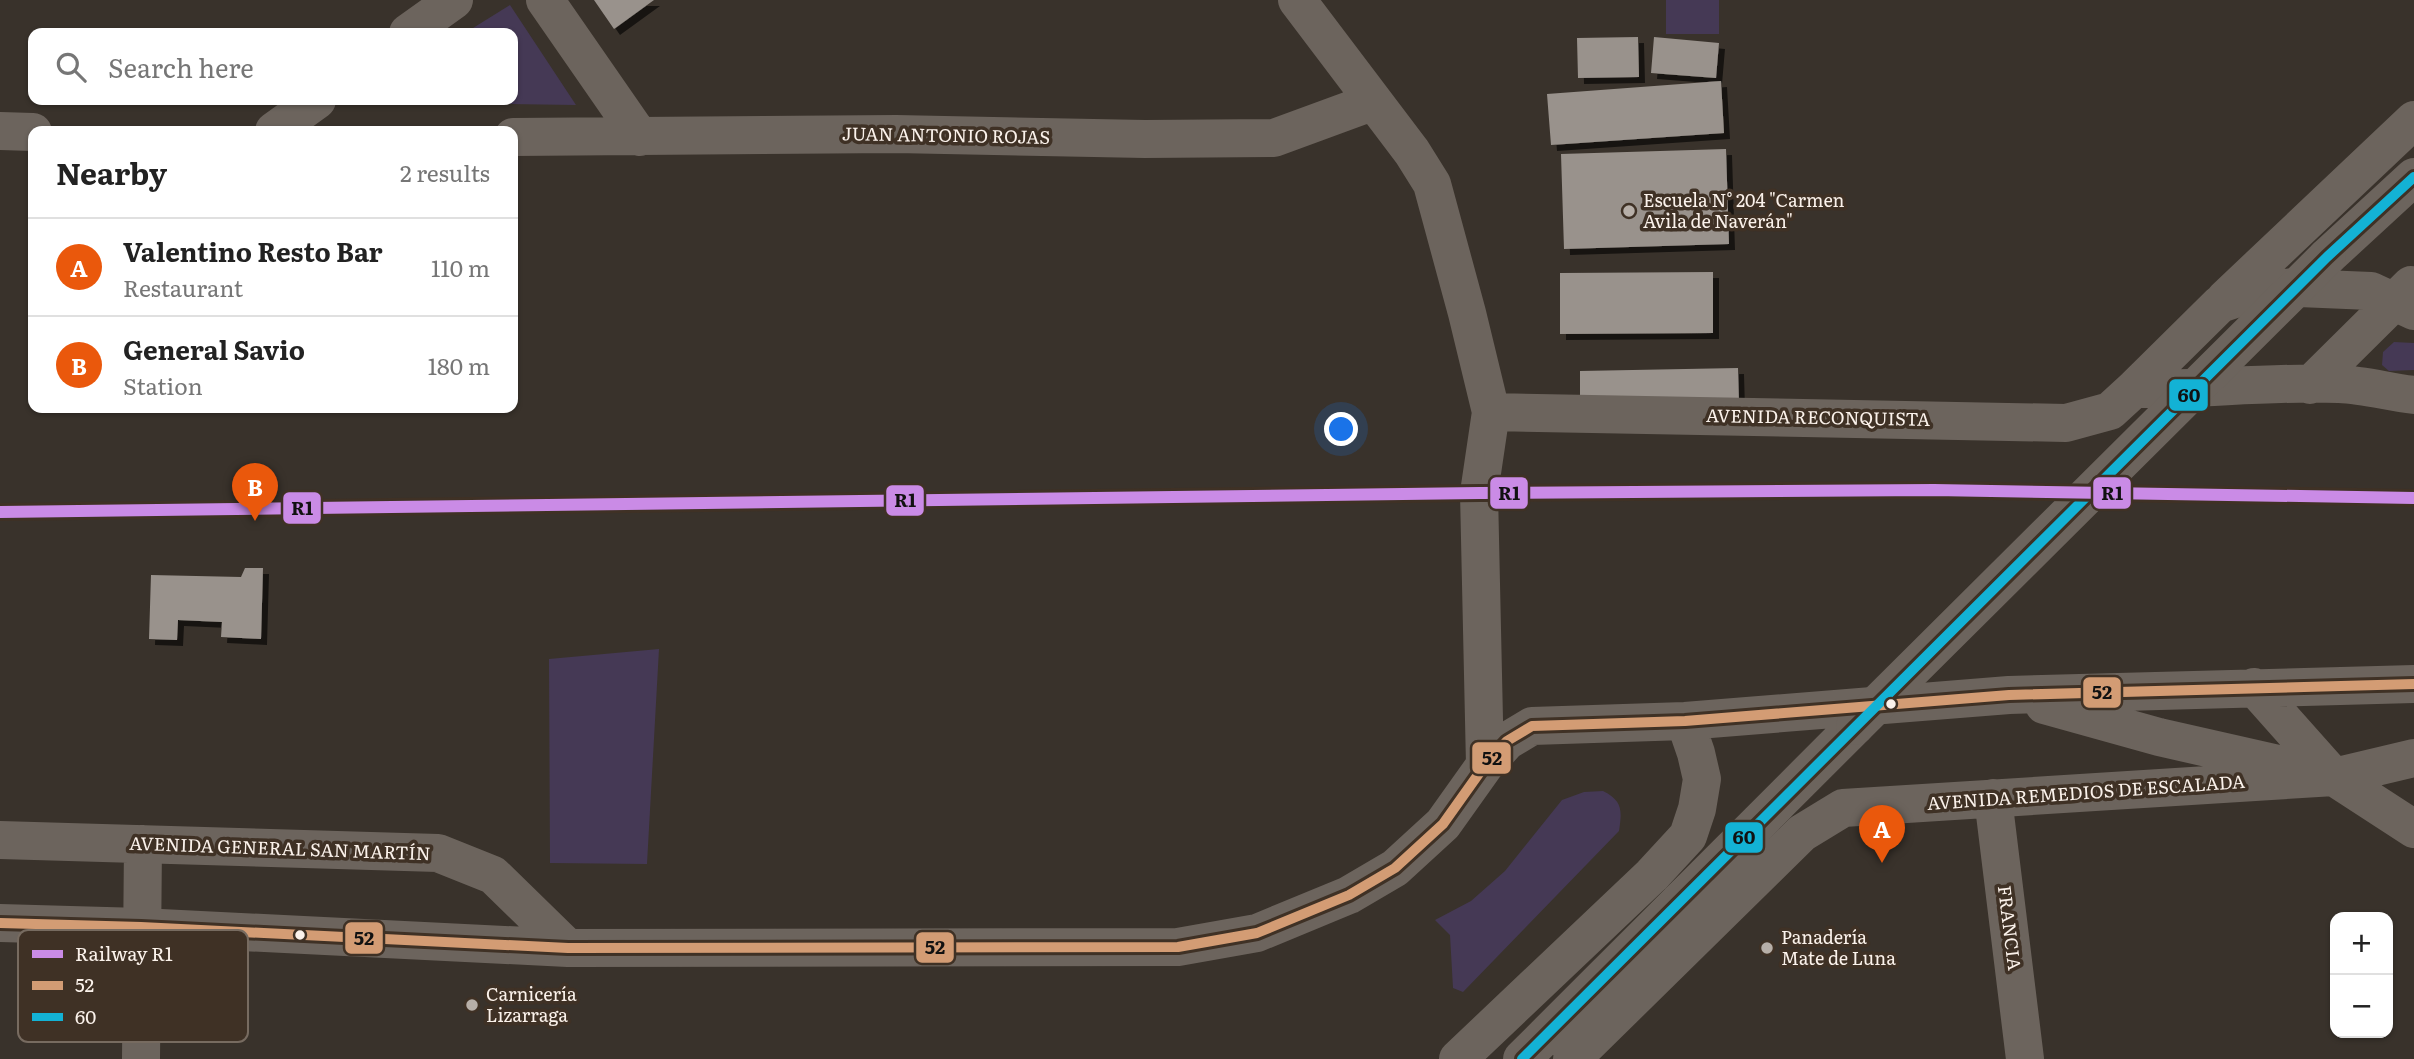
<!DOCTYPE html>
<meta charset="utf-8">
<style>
body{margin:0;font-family:Literata,serif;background:#f2f2f2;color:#222}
.controls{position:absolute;right:21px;bottom:21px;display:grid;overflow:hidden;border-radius:14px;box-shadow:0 2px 5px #0004}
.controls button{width:63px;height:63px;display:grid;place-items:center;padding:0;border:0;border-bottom:2px solid #e0e0e0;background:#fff;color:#222;font:35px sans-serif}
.you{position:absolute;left:1342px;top:430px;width:24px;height:24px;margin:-18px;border:5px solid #fff;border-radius:50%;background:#1a73e8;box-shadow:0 0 0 10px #1a73e833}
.badge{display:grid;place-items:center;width:46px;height:46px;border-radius:50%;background:#ea580c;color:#fff;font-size:23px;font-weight:700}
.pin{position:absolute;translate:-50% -58px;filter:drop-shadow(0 2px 4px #0008)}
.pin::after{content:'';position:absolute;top:37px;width:24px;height:21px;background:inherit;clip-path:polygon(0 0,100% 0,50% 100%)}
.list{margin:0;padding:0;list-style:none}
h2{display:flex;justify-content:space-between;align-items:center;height:91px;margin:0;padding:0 28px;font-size:30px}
h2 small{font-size:23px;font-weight:400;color:#767676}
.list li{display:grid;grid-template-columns:46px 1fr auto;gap:21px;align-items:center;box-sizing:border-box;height:98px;padding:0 28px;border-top:2px solid #e0e0e0}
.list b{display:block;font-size:26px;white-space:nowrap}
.list p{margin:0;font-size:23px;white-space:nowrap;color:#767676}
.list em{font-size:23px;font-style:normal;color:#767676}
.icon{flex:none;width:38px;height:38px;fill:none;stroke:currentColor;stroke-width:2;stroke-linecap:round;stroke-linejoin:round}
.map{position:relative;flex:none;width:2414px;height:1059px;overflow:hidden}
.search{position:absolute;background:#fff;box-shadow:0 2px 5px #0004;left:28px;top:28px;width:490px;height:77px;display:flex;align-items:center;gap:18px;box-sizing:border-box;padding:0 24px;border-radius:14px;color:#767676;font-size:26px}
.panel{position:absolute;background:#fff;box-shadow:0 2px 5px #0004;left:28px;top:126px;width:490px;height:287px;border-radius:14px}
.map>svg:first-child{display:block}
.green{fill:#453955}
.building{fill:#99928c;filter:url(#shadow)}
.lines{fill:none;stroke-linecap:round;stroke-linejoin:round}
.minor{stroke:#6c645d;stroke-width:38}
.minor-bridge{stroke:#6c645d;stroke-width:38}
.bus-1-casing{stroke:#3f3125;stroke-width:16}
.bus-2-casing{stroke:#3f3125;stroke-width:16}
.bus-1{stroke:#d39c74;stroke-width:10}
.bus-2{stroke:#13b2d5;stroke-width:10}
.rail-1-casing{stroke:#3f3125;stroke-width:18}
.rail-1{stroke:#ca8be6;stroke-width:12}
.poi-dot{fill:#b7afa8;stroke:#3f3125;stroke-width:2.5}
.bus-dot{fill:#fbf2eb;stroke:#3f3125;stroke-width:2.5}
.labels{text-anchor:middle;stroke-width:7;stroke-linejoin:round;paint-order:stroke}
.street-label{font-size:18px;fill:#fbf2eb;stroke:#3f3125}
.poi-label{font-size:18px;fill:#fbf2eb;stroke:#3f3125;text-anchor:start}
.key{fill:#3f3125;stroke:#776b60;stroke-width:2}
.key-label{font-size:19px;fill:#fbf2eb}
.line-badge{stroke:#3f3125;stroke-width:2.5}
.pale-badge-label{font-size:19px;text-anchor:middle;font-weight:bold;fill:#111}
</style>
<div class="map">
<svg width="2414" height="1059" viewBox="0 0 2414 1059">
<defs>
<filter id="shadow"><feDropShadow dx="6" dy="6" stdDeviation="0" flood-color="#0009"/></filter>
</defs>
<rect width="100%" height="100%" fill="#39322b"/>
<path class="green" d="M1666,0H1719V34H1666Z
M510,5L576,105L359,102L363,100H513V33H465Z
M2394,342L2414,343V370L2389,371L2382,365L2383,352Z
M659,649L647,864L550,863L549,659Z
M1603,791C1623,801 1622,811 1619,831L1463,992L1453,988L1450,935L1435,920L1471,901L1505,871L1562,800L1584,792Z"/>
<path class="building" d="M594,0H654L614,29Z
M1638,37L1639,77L1578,78L1577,38Z
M1654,37L1719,43L1716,78L1651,73Z
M1721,81L1724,133L1551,145L1547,94Z
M1726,149L1729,244L1564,249L1561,154Z
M1713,272V333L1560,334V273Z
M1738,368L1739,403L1580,406V371Z
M245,568H263L261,639L221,637L222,622L178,620L177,640L149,639L151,575L241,577Z"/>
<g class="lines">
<path class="minor" d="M545,0L640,137
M1297,0L1412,152L1432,184L1467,313L1491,412L1479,493L1485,765
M408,33L454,0
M0,131L33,132
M274,131L317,100
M513,137L896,134L1145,139L1274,138L1372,102
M2327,257L2414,177
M2225,299L2414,120
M2414,311L2371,291L2271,287L2220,304L2134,389C2202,390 2271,381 2339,384C2364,385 2389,392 2414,395
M2310,385L2411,285
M1491,412L2066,423L2110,411L2134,389
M2254,687L2334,777L2414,829
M2044,705L2159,737L2291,767
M1993,798L2025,1059
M0,840L438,853L493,875L568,948
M0,923L141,927L568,948L1178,947L1257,933L1349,895L1395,868L1443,824L1485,765L1507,741L1532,726L1685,721L2009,695L2414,684
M141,1059L143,844
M1458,1059L1652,875L1688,836L1697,809L1702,779L1696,753L1685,721
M1522,1059L1855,726
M1572,1059L1802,833L1843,808L2334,777L2414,758"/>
<path class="minor-bridge" d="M1855,726L2327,257"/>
<g class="bus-1-casing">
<path id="bus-1" d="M0,923L141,927L568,948L1178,947L1257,933L1349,895L1395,868L1443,824L1485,765L1507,741L1532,726L1685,721L2009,695L2414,684"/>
</g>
<g class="bus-2-casing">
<path id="bus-2" d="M1522,1059L2327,257L2414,177"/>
</g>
<use href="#bus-1" class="bus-1"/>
<use href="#bus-2" class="bus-2"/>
<g class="rail-1-casing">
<path id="rail-1" d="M0,512L1479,493L1934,490L2414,498"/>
</g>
<use href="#rail-1" class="rail-1"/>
</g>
<g class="poi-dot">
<circle cx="1629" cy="211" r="7"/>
<circle cx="1767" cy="948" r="7"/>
<circle cx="472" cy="1005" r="7"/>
</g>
<g class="bus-dot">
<circle cx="1891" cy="704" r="6"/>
<circle cx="300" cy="935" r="6"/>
</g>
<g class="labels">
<g class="street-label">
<text transform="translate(946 136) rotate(1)" y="6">JUAN ANTONIO ROJAS</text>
<text transform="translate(1818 418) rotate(1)" y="6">AVENIDA RECONQUISTA</text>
<text transform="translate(2086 793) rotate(-4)" y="6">AVENIDA REMEDIOS DE ESCALADA</text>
<text transform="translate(280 849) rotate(2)" y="6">AVENIDA GENERAL SAN MARTÍN</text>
<text transform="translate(2009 928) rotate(83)" y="6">FRANCIA</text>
</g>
<g class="poi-label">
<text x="1643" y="207">Escuela N° 204 "Carmen<tspan x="1643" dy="21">Avila de Naverán"</tspan></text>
<text x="1781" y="944">Panadería<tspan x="1781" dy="21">Mate de Luna</tspan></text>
<text x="486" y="1001">Carnicería<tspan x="486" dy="21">Lizarraga</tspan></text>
</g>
</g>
<rect x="18" y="930" width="230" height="112" rx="10" class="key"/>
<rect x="32" y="950" width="31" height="8" fill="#ca8be6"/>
<rect x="32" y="981" width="31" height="9" fill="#d39c74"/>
<rect x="32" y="1013" width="31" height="8" fill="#13b2d5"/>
<g class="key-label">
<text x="75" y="961">Railway R1</text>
<text x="75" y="992">52</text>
<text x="75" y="1024">60</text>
</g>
<g class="line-badge">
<rect x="2168" y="378" width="41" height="34" rx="7" fill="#13b2d5"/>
<rect x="1489" y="476" width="40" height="34" rx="7" fill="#ca8be6"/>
<rect x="2092" y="476" width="40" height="34" rx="7" fill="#ca8be6"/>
<rect x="885" y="484" width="40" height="33" rx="7" fill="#ca8be6"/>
<rect x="282" y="491" width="40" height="34" rx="7" fill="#ca8be6"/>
<rect x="2082" y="676" width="40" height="33" rx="7" fill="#d39c74"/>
<rect x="1471" y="741" width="41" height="34" rx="7" fill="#d39c74"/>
<rect x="1724" y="821" width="40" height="33" rx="7" fill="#13b2d5"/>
<rect x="344" y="921" width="40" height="34" rx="7" fill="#d39c74"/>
<rect x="915" y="931" width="40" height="33" rx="7" fill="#d39c74"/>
</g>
<g class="pale-badge-label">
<text x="2189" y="402">60</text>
<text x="1509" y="500">R1</text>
<text x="2112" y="500">R1</text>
<text x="905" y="507">R1</text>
<text x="302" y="515">R1</text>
<text x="2102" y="699">52</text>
<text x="1492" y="765">52</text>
<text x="1744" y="844">60</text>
<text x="364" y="945">52</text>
<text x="935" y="954">52</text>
</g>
</svg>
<div class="controls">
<button>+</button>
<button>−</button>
</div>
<div class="you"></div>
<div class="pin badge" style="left:1882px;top:863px">A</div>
<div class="pin badge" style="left:255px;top:521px">B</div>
<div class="search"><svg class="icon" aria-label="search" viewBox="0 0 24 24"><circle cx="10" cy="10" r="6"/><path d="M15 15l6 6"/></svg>Search here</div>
<section class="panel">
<h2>Nearby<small>2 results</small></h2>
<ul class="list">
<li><span class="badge">A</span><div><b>Valentino Resto Bar</b><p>Restaurant</p></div><em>110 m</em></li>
<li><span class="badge">B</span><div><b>General Savio</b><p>Station</p></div><em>180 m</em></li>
</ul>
</section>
</div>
